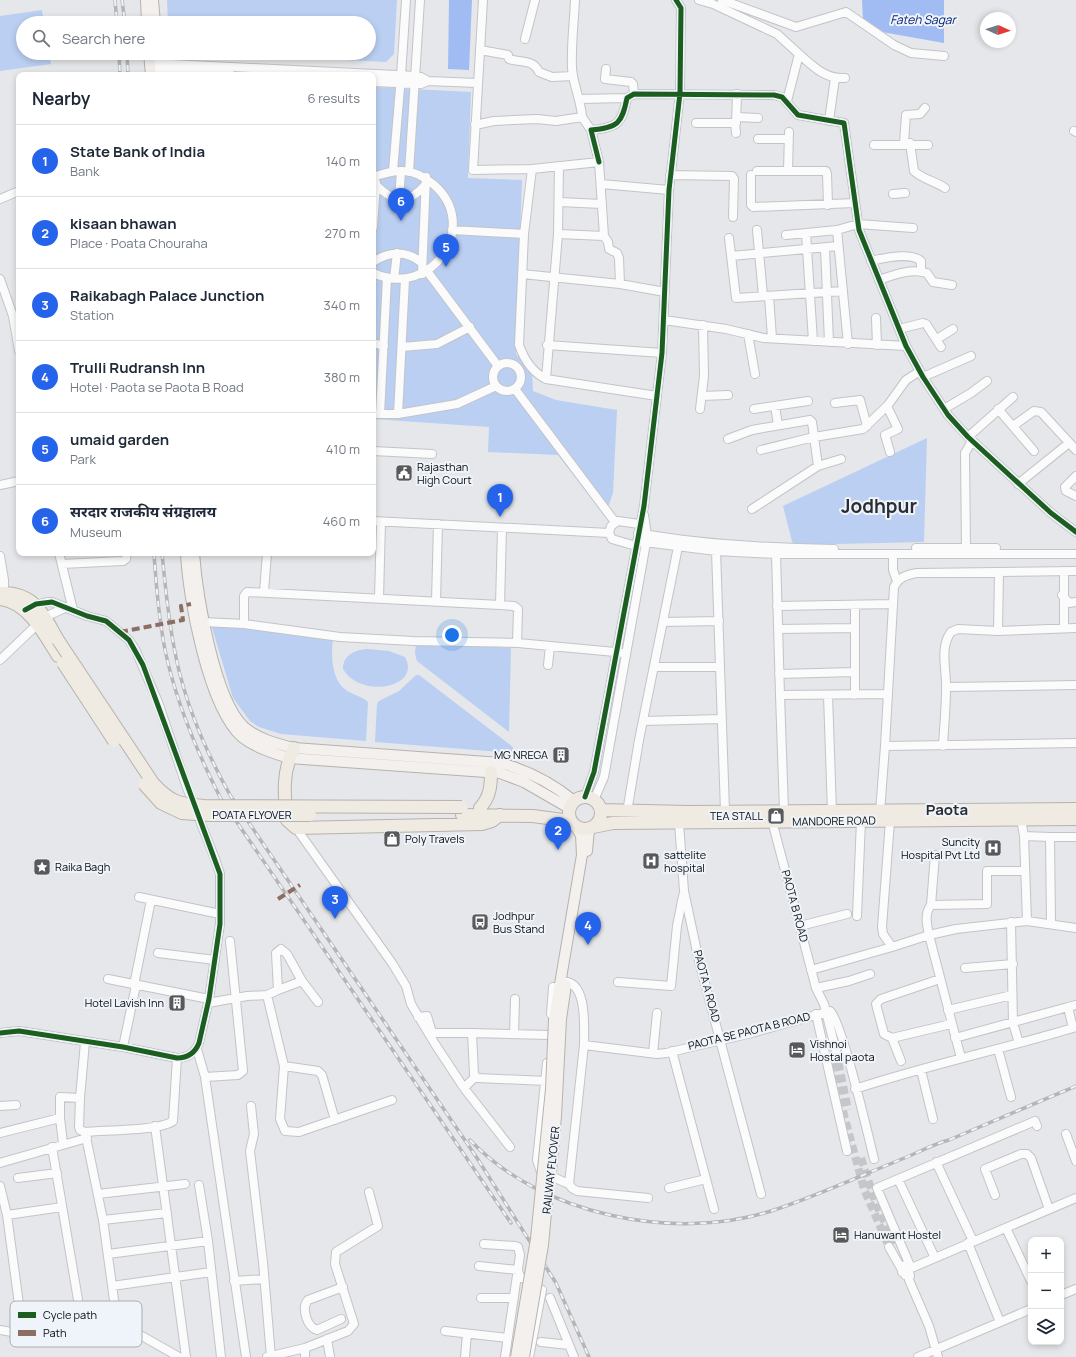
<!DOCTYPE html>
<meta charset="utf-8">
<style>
body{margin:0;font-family:Manrope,"Noto Sans Devanagari",sans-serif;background:#f6f6f7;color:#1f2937}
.controls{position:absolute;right:12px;bottom:12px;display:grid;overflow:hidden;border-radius:8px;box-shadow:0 2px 6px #0003}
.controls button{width:36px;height:36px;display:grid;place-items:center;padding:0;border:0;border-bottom:1px solid #e0e1e3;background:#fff;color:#1f2937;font:20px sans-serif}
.compass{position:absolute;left:980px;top:12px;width:36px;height:36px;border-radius:50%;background:#fff;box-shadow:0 2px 6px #0003;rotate:93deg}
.you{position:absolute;left:452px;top:635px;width:14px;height:14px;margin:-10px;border:3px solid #fff;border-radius:50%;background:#1a73e8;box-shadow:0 0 0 6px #1a73e833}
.badge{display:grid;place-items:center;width:26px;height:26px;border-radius:50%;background:#2563eb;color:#fff;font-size:13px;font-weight:700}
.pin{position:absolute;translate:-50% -33px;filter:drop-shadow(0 1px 2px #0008)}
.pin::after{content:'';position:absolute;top:21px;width:14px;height:12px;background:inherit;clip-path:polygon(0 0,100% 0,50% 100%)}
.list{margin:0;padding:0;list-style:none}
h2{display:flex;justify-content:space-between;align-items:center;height:52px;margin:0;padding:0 16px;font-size:17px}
h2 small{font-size:13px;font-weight:400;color:#747a83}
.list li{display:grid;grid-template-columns:26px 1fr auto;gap:12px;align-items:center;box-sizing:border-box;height:72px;padding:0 16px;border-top:1px solid #e0e1e3}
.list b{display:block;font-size:15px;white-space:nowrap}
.list p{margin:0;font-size:13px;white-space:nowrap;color:#747a83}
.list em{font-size:13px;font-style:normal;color:#747a83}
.icon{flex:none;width:22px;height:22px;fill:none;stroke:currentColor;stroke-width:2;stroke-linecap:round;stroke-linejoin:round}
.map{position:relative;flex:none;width:1076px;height:1357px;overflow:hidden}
.search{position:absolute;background:#fff;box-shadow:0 2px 6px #0003;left:16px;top:16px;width:360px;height:44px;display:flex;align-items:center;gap:10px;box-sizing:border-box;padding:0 14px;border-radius:22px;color:#747a83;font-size:15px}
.panel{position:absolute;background:#fff;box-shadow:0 2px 6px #0003;left:16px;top:72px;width:360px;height:484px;border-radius:8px}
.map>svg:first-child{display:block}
.green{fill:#bacff2}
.water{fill:#a1bcf3}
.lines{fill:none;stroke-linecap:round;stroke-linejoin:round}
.minor-tunnel{stroke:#c4c6c9;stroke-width:8;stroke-dasharray:8 4;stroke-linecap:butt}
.minor-casing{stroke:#c3c4c7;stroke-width:10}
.major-casing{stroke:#b8b2ac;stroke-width:12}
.highway-casing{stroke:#b8b2ac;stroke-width:14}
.minor{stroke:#fbfbfc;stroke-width:8}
.major{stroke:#f4f0ed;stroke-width:10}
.highway{stroke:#efeae2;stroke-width:12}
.rail-casing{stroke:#b5b5b5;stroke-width:3.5}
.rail{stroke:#eff4fa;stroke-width:2;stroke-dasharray:6;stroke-linecap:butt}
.major-bridge-casing{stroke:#b8b2ac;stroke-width:12;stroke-linecap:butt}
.highway-bridge-casing{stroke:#b8b2ac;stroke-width:14;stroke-linecap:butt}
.major-bridge{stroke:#f4f0ed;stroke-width:10}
.highway-bridge{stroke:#efeae2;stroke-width:12}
.quiet{stroke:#8d6e63;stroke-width:4;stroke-dasharray:8 4;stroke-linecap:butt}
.cycleway-casing{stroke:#eff4fa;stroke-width:8}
.cycleway{stroke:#1b5e20;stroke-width:5}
.labels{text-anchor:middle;stroke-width:4;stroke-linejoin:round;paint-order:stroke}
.poi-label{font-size:11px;fill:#0a0c0e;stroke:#eff4fa;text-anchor:start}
.street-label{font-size:11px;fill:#0a0c0e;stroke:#eff4fa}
.water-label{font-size:12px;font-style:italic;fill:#021f75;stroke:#eff4fa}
.district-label{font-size:15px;font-weight:bold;fill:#2a2d32;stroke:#eff4fa}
.town-label{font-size:19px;font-weight:bold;fill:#2a2d32;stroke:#eff4fa}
.key{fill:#eff4fa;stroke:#aaaeb3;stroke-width:1}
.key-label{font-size:11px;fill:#0a0c0e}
</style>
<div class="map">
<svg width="1076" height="1357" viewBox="0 0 1076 1357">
<rect width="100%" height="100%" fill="#e5e7ea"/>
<path class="green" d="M167,0H397L394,54L386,62L200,53H369V23H168Z
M42,10L44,23H23V53H49L51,64L0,71V16Z
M373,87L471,92L468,178L522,180L516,354L532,370L533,391L556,400L617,410L613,493L605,516L558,455L488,452L489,427L373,419Z
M927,438L924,542L793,545L783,506Z
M211,624L333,638C331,654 331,680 346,690C353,695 362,696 368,702L366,741L281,734L259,727L250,721L233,698Z
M416,642L511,648L509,732L417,661L415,654Z
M367,649L389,651L405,657C422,688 360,699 343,669C343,655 355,650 367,649Z
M416,675H419L513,747V753L375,742L377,704L379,701L399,691Z"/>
<path class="water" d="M449,0H472L469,70L448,69Z
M862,0H944V43L882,32L863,20Z"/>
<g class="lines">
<path class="minor-tunnel" d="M836,1051L848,1110
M830,1052L844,1115L864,1189L889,1247
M861,1158L876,1204L895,1244"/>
<g class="minor-casing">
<path id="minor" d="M483,0L473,170L532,169L524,234L519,345C524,359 532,372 546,379L657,396
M575,0C574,23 571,45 572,68C573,85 581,100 582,117
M699,0L713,4L777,34L799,54L787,101
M722,0L796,27L846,12L894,45L911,53L944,56
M525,39L535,0
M480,50L508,55L509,59C522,63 533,59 539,72L552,77L573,76
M799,54C814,67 825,79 845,78
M150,63L416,76L421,77L428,81L477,83
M606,69L605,79L631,82L633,84L634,94
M151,71L231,75
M373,82L421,84L428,81
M579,99L627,98
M737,117L758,118
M829,121L835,78
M696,123H736L737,94
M735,123L736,133
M475,125L494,121L537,119L556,121L582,117L591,130
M1074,131L1076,132
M758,139H788
M904,143L906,115L920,114L925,108
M910,143L914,171C922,179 935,181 945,188
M874,145H928
M599,162L591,130C618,128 622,123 627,98L634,94L774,95L782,97L798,115L844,123L859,230L906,346L923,377L948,415L968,437L1051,513L1076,532
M532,169L599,162L604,236L608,242L609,249L617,253L619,258L620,284
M393,171L401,76L406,0
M757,171H826L827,174L828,205
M788,171L789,132
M409,172L420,0
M670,175L732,176L734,179L733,217
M751,175V205L753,207L855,203
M373,177C396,169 413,167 433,184C482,225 432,300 373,273
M601,184L669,190
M376,185C393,202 407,206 425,185
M893,194L905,193
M0,199L19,191
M399,200L401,171
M559,202L602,204
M373,227L376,183
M452,230L524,234
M757,230L763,296
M806,233L813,341
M558,234L604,236
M786,235L837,230
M729,238L736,298L843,291
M825,248L829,342
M731,256L838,246
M871,261C883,258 911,252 921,261V272
M373,262C389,251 407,250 422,263
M427,271L498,366
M422,274L426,177
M522,274L620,284L665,292
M0,279L13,316L19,351
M394,279L397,253
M879,280C893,275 912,268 927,273L933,282L952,285
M769,296L772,338
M876,318L877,345
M664,320L726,329L764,338L906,346
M899,329L923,323L926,324L941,347
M748,334L755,374
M937,339L953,329
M373,343L384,346
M848,344L837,230L858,224L913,228
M547,345L662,353
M402,347L437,344L470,327
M493 377a14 14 0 1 1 28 0a14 14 0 1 1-28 0Z
M923,377L971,356
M546,379L558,234L559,166
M515,389L615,522
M702,396L728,395
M835,403L860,400L867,426
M775,406L778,425
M887,406L898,429L885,435L890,452
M700,409L704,376L703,325
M754,409L808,401
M944,409L971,393L987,381
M998,409L1034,451
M373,414H398L457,404L496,386
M380,414L387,278
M398,414L405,279
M1013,426L1034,411L1041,412L1076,450
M968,437L1013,397
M728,439L752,430L810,420L812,422L818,466L841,459
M761,450L814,437L863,429L888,405L906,380L920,371
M373,451L432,454
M1076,476L1065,487L1066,491L1076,496
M1018,484L1069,443
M0,485L19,481
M752,509L818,466
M373,521L609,533
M638,533C702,545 769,548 834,549
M637,541L716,551L776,554H1076
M636,546L612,539L609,533L611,526L618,521L639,524
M916,548H996
M966,548L965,453L972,441
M716,551L725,811
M59,553L73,610
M776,554L780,695
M893,554V570L897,581
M0,556L4,580V596
M62,564L123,561L126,559L127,553
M1064,571V628
M264,592L267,553
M1062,595L1069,603L1076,602
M379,598L381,522
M436,601L438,524
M500,605L502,528
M855,605V695
M777,606L893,604
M203,622L244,624L340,637L413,641L518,643L626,653
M663,622L719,621
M244,624V596L247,592L500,605L514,606L518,609L517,643
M778,629L855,628
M998,631L999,572
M0,660L45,617L67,607
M548,665L550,646
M654,667H720
M779,674L855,672
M946,687L1076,685
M828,695L832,812
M643,721L722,719
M885,746L894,587C899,577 906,575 917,573L1076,571
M943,746C944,727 946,708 946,689C947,671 939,648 951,632L958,629L998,631L1076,628
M585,797L594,772L644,506L662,353L669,190L680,93L681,8L676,0
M594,800L604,777L646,543L647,535L644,515
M784,811L780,695L888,694
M627,812L639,740L678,547
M880,812L885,746L1076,743
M771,817L816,988L824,1004L836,1051
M1021,819L1024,836L1027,921
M890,821L882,927L883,934L892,947L929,935C927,925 924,914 931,905L987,904V871H1025
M679,823L684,891L699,961L761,1194
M296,828L392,963L406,986L411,1004L435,1044L464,1088L510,1147
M1024,836L1050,837
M139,897L220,914
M931,905L935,855
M857,916L861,821
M1011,922L1013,1023L1019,1043
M1051,923L1050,837H1076
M800,926L847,914
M158,953L215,960
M965,968L1013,964
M811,970L892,947
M108,979L209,999
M561,982C588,978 584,1028 584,1045L657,1054L666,1053L752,1033L830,1011C841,1018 869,1139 874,1159
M618,982L671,986L677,926L683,896
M134,985L151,900
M816,988L849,981L870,974
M278,990L302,981
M267,995L284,1066L280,1119L285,1131L299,1132L392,1100
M208,1003L247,996L267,995L278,990L276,953L281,949L287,954L302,981L318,1002
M948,1010L1012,995
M551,1014L553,987
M816,1014L847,1151
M418,1017L427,1016L432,1033H472L474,1074L477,1078L546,1081
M1073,1028L1068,1007L1076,1005
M0,1033L19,1031L123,1047L177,1058C188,1058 195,1053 199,1043L209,999L220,924V874L215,859L187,788L158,702L136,651L129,640L106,621L87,616L52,602H47L32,606
M472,1033L549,1035
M514,1034L515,999
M892,1038L951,1024
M955,1038L1068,1007
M85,1042L80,1098L79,1127L80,1130L85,1132C104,1130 160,1131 173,1121L177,1058
M123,1047L136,985
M197,1049L205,1077L246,1357
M998,1049L1011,1097
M672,1051L714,1209
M653,1053L657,1013
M961,1058L929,935L956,929L1027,921L1076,928
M901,1061L892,1038L884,1034L876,1004L881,999L940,979
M547,1063L537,1160L541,1172L569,1184L572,1188L577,1191L648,1198
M284,1066L318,1071L322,1075L335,1120
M921,1070L933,1119
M205,1077L238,1075L243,1071L230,941
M464,1088L475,1077
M855,1089C928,1065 1003,1049 1076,1027
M0,1106L16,1105
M251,1106L254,1134L250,1151L263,1262L271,1357
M155,1126L186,1357
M85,1132L103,1220L118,1329
M0,1133L60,1118
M1066,1134L1076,1161
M63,1143L60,1118V1097L80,1098
M52,1147L83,1329
M936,1162L973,1241
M0,1163L87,1138
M18,1178L57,1173
M898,1179L935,1258
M569,1184L584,1045
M199,1185L208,1241L221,1357
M0,1186L7,1215L23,1334
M669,1188L706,1179
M98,1194L185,1184
M995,1195L985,1169L1021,1154H1027L1031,1158L1049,1209
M7,1215L62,1207
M103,1220L167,1213
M1006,1228L1031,1281
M968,1243L1000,1322
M484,1244L515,1246L518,1247L520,1255L505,1357
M889,1247L905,1275
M108,1254L208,1241
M905,1265L910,1275L909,1280L929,1326L938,1357
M479,1266L518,1270L520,1277L529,1281
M911,1268L877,1188L1035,1121L1037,1126
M902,1272L1076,1198
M234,1281L264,1279
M112,1286L211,1272
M1061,1295L1076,1289
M481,1298H514
M550,1298L574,1357
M341,1319L317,1330C307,1327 301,1308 308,1300L343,1287
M0,1330L23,1334L83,1329H118L142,1336L179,1357
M445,1331L508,1338
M327,1339L330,1357
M541,1342L569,1345
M267,1357L305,1348
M305,1357V1348L348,1331L354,1324L335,1264L336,1252L378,1226L369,1192
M465,1357L467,1334
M529,1357L542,1290
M918,1357L1031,1309"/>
</g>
<g class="major-casing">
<path id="major" d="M146,0L147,23
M153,0L155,23
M149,53L151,75
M186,553C188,597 208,707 242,737C256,748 273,753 289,758L500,773L524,782L569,808
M194,553C197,594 214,699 244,727C258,739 277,744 294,748L501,763C529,771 552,783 574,801
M587,851L589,829
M554,1019L582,855L581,835L575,826
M561,1019L566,985"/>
</g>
<g class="highway-casing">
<path id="highway" d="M0,593C35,592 43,614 58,640
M0,599C28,602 45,635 58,656
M294,748C282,772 284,794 287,820L296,828L482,824L492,821L500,815
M569 813a16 16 0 1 1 32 0a16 16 0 1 1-32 0Z
M480,808C490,797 491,786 491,772
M601,810L688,812L1076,809
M462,815L533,816L570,821
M593,827L613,823L1076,819"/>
</g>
<use href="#minor" class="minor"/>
<use href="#major" class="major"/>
<use href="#highway" class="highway"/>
<g class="rail-casing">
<path id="rail" d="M115,0L117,23
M122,0L125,23
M119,53L120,75
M127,53L128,75
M154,553C156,585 159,618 165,650C176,702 197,752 221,799L511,1223
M162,553C165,584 168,616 174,647C183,699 205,750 230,795L477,1158L556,1283L589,1357
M470,1140C541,1215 674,1242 771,1211C817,1196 862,1175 907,1157C921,1151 934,1144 949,1140L1076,1086"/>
</g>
<use href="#rail" class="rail"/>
<g class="major-bridge-casing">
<path id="major-bridge" d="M551,1171L556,1116L561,1019
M516,1357L536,1239L551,1089L554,1019
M524,1357L543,1245L547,1202"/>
</g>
<g class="highway-bridge-casing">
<path id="highway-bridge" d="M58,640L153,783C170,802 179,804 204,806L462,807
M63,663L114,741
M144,784L161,803L182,813L210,815H310"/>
</g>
<use href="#major-bridge" class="major-bridge"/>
<use href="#highway-bridge" class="highway-bridge"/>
<path class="quiet" d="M120,632L183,620L181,606L191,604
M278,899L300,885"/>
<g class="cycleway-casing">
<path id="cycleway" d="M599,162L591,130C618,128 622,123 627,98L634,94L774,95L782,97L798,115L844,123L859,230L906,346L923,377L948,415L968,437L1051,513L1076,532
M585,797L594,772L644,506L662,353L669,190L680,93L681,8L676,0
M0,1033L19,1031L123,1047L177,1058C188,1058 195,1053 199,1043L209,999L220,924V874L143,665L129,640L106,621L87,616L52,602L36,604L25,610"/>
</g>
<use href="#cycleway" class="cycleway"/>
</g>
<defs>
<g id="civic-square" transform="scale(0.9)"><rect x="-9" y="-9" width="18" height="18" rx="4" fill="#57595b" stroke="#eff4fa"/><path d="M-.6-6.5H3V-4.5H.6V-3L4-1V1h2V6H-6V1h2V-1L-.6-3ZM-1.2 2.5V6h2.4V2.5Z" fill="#fff"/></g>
<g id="building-square" transform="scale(0.9)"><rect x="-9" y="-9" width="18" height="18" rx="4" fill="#57595b" stroke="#eff4fa"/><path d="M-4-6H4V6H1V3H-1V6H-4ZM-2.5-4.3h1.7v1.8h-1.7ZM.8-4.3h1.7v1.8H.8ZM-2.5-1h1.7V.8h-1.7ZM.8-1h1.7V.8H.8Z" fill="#fff"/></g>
<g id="shop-square" transform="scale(0.9)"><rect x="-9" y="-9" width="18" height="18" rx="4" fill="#57595b" stroke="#eff4fa"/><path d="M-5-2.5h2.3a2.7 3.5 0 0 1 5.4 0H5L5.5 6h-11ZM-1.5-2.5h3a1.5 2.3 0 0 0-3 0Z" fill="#fff"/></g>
<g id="hospital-square" transform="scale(0.9)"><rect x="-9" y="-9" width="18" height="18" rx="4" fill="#57595b" stroke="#eff4fa"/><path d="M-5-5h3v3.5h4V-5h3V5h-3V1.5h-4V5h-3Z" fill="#fff"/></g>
<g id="sight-square" transform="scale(0.9)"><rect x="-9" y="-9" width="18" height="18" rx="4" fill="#57595b" stroke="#eff4fa"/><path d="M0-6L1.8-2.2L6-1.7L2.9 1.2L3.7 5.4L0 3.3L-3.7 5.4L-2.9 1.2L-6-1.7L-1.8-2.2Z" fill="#fff"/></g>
<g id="bus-square" transform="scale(0.9)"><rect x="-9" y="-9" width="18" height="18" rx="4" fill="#57595b" stroke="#eff4fa"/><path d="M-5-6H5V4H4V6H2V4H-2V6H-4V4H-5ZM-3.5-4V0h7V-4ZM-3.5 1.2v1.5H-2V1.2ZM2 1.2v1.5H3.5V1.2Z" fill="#fff"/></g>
<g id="hotel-square" transform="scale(0.9)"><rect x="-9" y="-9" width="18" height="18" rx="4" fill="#57595b" stroke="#eff4fa"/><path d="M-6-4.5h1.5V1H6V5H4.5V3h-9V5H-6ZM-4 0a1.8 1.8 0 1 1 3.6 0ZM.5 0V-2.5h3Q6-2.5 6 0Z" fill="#fff"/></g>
</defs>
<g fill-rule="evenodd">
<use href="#civic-square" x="404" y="473"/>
<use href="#building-square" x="561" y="755"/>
<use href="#shop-square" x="776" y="816"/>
<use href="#shop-square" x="392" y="839"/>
<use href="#hospital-square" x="993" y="848"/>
<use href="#hospital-square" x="651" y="861"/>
<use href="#sight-square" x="42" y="867"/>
<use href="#bus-square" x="480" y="922"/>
<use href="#building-square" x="177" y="1003"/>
<use href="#hotel-square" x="797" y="1050"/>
<use href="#hotel-square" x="841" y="1235"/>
</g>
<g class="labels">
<g class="poi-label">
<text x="417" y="471">Rajasthan<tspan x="417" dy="13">High Court</tspan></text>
<text x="548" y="759" text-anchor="end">MG NREGA</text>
<text x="763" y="820" text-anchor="end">TEA STALL</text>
<text x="405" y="843">Poly Travels</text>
<text x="980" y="846" text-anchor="end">Suncity<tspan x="980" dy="13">Hospital Pvt Ltd</tspan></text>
<text x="664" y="859">sattelite<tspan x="664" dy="13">hospital</tspan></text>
<text x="55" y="871">Raika Bagh</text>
<text x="493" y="920">Jodhpur<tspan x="493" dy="13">Bus Stand</tspan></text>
<text x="164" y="1007" text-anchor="end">Hotel Lavish Inn</text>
<text x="810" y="1048">Vishnoi<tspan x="810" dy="13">Hostal paota</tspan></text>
<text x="854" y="1239">Hanuwant Hostel</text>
</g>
<g class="street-label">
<text x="252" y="819">POATA FLYOVER</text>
<text transform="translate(834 821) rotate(-1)" y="4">MANDORE ROAD</text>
<text transform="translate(795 906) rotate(75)" y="4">PAOTA B ROAD</text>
<text transform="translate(707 986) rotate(75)" y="4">PAOTA A ROAD</text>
<text transform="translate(749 1031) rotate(-14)" y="4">PAOTA SE PAOTA B ROAD</text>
<text transform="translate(551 1170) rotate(-84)" y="4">RAILWAY FLYOVER</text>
</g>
<g class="water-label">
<text x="923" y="24">Fateh Sagar</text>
</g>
<g class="district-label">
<text x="947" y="815">Paota</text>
</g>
<g class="town-label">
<text x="879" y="513">Jodhpur</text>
</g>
</g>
<rect x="10" y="1301" width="132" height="46" rx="6" class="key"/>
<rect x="18" y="1312" width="18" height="6" fill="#1b5e20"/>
<rect x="18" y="1330" width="18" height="6" fill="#8d6e63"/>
<g class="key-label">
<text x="43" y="1319">Cycle path</text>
<text x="43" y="1337">Path</text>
</g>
</svg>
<div class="controls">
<button>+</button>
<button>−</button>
<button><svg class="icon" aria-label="layers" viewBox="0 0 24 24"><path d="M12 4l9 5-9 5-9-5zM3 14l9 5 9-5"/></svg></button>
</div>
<svg class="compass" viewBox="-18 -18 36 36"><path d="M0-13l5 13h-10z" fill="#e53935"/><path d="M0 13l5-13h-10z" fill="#747a83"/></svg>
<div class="you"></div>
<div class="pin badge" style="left:500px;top:517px">1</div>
<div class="pin badge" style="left:558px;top:850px">2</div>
<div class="pin badge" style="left:335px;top:919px">3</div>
<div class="pin badge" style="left:588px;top:945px">4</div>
<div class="pin badge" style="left:446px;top:267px">5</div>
<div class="pin badge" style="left:401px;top:221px">6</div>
<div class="search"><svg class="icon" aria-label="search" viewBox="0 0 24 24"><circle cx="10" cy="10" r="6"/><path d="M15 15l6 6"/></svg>Search here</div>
<section class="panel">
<h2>Nearby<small>6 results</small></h2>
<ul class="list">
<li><span class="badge">1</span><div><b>State Bank of India</b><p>Bank</p></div><em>140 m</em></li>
<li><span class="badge">2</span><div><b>kisaan bhawan</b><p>Place · Poata Chouraha</p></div><em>270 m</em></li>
<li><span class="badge">3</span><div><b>Raikabagh Palace Junction</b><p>Station</p></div><em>340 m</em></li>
<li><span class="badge">4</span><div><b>Trulli Rudransh Inn</b><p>Hotel · Paota se Paota B Road</p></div><em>380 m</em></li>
<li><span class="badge">5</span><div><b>umaid garden</b><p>Park</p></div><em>410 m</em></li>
<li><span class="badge">6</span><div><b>सरदार राजकीय संग्रहालय</b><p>Museum</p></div><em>460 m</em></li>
</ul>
</section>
</div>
